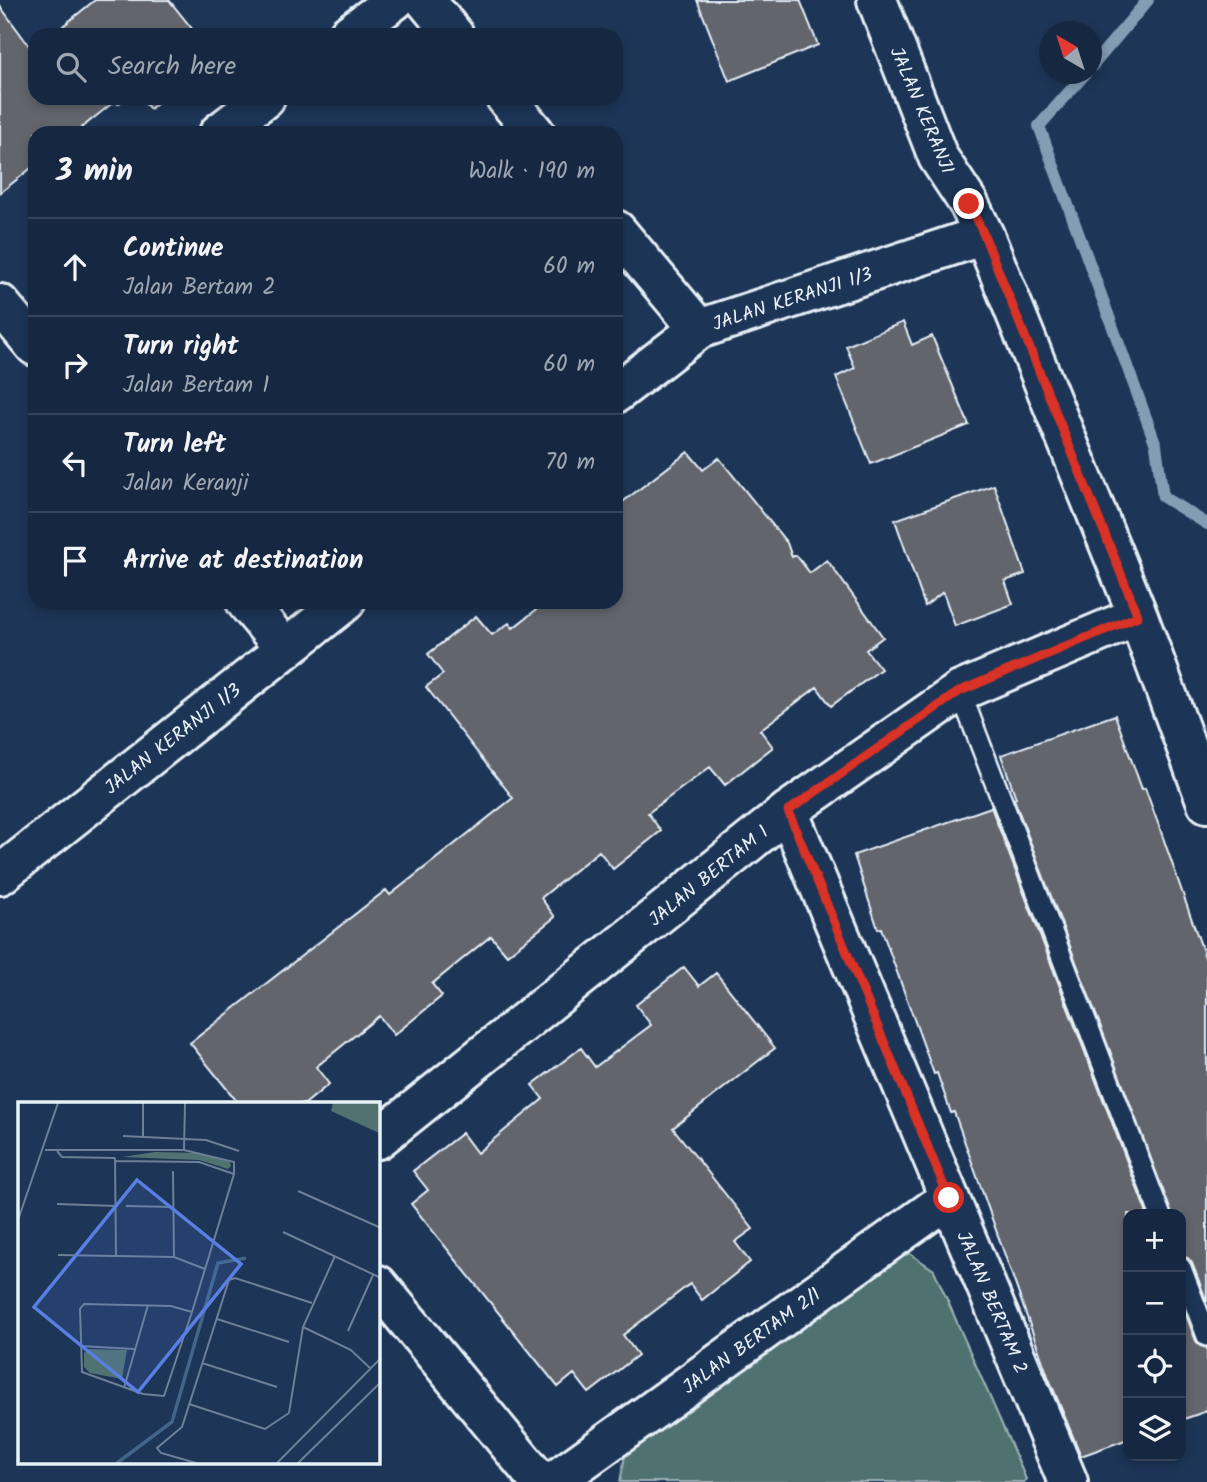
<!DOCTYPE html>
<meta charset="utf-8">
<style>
body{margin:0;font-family:Kalam,sans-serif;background:#1f3048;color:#f1f3f6}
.controls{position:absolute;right:21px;bottom:21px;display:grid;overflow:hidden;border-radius:14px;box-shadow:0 4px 10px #0003}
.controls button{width:63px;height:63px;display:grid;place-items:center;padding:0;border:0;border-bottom:2px solid #35445a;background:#162841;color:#f1f3f6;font:35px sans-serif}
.compass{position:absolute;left:1039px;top:21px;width:63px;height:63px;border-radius:50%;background:#162841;box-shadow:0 4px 10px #0003;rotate:321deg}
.stop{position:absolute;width:21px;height:21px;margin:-16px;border:5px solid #d93025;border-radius:50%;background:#fff}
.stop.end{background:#d93025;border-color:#fff;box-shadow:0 2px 7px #0008}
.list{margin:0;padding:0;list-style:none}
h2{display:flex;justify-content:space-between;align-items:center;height:91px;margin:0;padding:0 28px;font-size:30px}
h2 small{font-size:23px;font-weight:400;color:#9ea6b1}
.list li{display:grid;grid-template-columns:46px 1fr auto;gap:21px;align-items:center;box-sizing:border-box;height:98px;padding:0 28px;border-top:2px solid #35445a}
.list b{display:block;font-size:26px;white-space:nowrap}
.list p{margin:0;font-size:23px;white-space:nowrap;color:#9ea6b1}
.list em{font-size:23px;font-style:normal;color:#9ea6b1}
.icon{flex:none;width:38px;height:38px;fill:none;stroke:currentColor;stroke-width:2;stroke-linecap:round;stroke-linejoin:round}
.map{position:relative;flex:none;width:1207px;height:1482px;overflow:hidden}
.search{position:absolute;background:#162841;box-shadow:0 4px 10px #0003;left:28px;top:28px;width:595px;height:77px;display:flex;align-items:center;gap:18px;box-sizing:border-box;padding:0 24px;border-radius:21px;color:#9ea6b1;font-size:26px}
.panel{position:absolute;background:#162841;box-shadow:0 4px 10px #0003;left:28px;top:126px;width:595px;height:483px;border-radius:21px}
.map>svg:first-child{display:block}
.green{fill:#507271;stroke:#9cb2b4;stroke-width:2}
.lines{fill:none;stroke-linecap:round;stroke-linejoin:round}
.stream{stroke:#849db5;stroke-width:12}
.building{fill:#63656d;stroke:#e8f1f8;stroke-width:2}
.lane-casing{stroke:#e8f1f8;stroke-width:24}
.street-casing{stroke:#e8f1f8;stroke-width:44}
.lane{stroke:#1d3557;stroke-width:19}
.street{stroke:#1d3557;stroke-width:38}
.route{stroke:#d93025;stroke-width:9}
.labels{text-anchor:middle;stroke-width:6;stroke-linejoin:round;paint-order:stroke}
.street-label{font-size:19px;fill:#e8f1f8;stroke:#1d3557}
.inset-river{fill:none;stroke:#426589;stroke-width:3.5}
.inset-road{fill:none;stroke:#6e8097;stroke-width:2}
.view{fill:#5a7fe2;fill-opacity:0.15;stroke:#5a7fe2;stroke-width:3.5}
.inset-edge{fill:none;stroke:#e8f1f8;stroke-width:3.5}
</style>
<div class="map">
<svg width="1207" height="1482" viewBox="0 0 1207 1482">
<rect width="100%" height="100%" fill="#1d3557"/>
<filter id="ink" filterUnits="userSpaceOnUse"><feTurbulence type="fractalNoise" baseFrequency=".0143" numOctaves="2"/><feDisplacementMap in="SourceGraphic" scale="14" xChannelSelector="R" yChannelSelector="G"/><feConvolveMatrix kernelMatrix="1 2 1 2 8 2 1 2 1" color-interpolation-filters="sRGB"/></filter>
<g filter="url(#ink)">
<path class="green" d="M897,1245L934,1270L1026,1479L1024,1482H620L625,1456Z"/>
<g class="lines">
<path class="stream" d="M1092,66L1148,0
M1085,74L1039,126L1156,445L1163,497L1207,524"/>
</g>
<path class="building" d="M95,0H169L197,35H52Z
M697,0H800L818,45L729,81Z
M0,6L30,47L35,49V98H126L118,104L115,101L75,133H35V165L0,193Z
M140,98H164L150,109Z
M903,322L912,345L932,336L969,425L871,464L836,377L855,368L846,346Z
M688,452L703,470L719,458L787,543L792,557L796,555L810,573L827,560L883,637L866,650L881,669L831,706L817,687L760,730L773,747L725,785L710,767L648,813L661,831L613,869L599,851L541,898L555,917L507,955L491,936L432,984L442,996L394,1035L379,1016L316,1067L329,1084L305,1104H239L190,1043L386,890L390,895L513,798L426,687L443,674L428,654L476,616L492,635L509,623L513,628L546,602H616V507Z
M994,485L1025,574L1005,581L1013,604L955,626L943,592L925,606L895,520Z
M1115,715L1142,789L1145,788L1159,826L1207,963V1302L1192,1263L1188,1258L1181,1256V1214H1172L1014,799L1016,798L1001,755Z
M991,807L1147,1214H1128V1439L1081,1456L1049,1379L954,1112L951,1113L937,1073L934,1074L881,928L878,929L854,855Z
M684,967L699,986L716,973L775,1048L673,1128L753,1229L735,1242L750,1262L702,1300L690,1284L623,1335L638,1355L589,1393L574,1374L558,1387L411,1204L428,1190L413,1171L462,1133L477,1153L543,1099L532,1085L581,1048L595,1067L651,1025L636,1005Z
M1181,1302L1196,1341L1200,1346L1207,1348V1411L1181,1420Z"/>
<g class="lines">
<g class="lane-casing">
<path id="lane" d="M960,691L1160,1214
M1181,1268L1207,1336"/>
</g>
<g class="street-casing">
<path id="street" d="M425,0L454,35
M877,0L938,157L969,204L984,235L1138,616L1207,803
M348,35L395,0
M506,98L535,133
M219,133L265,98
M616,230L699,329
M0,304L35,346
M616,393L699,329L984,235
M246,602L285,649
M788,811L1068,1482
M0,875L345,602
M378,1139L788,811L960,691L1138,616
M378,1285L540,1482
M553,1482L949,1198"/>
</g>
<use href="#lane" class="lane"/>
<use href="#street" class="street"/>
</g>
</g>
<g class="lines" filter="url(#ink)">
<path class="route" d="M949,1198L788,811L960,691L1138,616L984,235L969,204"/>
</g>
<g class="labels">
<g class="street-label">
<text transform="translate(923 110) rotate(67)" y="7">JALAN KERANJI</text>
<text transform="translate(792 298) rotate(-18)" y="7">JALAN KERANJI 1/3</text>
<text transform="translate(172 738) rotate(-38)" y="7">JALAN KERANJI 1/3</text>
<text transform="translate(708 875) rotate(-39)" y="7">JALAN BERTAM 1</text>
<text transform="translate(993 1302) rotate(67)" y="7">JALAN BERTAM 2</text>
<text transform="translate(751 1340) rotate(-36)" y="7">JALAN BERTAM 2/1</text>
</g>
</g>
<g transform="translate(18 1102)">
<rect width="362" height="362" fill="#1d3557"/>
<path d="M315,1H362L361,31L313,9ZM137,50L182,51L212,60L213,64L210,67L181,58L104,55ZM71,247L109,248L104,277L72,271L66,265V251Z" fill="#507271"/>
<path class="inset-river" d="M99,361L154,320L200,161L228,156"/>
<path class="inset-road" d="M105,34L188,38L221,49M125,34V1M27,48H166L216,60V72L174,210L146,294L125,292L64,270L62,207L66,202L153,204L174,210M166,48L167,1M39,49L44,55L97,56M97,56L98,153M97,59L181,60L216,72M155,69L156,155M280,89L363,126M39,102L98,104M108,104L156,105M0,118L40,1M265,130L363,176M40,153L156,155L187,167M199,217L271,240M285,225L333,248L352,266M330,229L355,173M62,244L117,247M184,261L259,285M106,286L130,203M171,302L247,327L271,311L285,225L317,154M178,361L143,351L139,346L164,325L211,178L217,176L294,201M259,361L363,256M280,361L363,280"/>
<path class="view" d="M119,78L223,162L120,290L16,205Z"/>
<rect width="362" height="362" class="inset-edge"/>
</g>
</svg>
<div class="controls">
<button>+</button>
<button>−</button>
<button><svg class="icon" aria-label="locate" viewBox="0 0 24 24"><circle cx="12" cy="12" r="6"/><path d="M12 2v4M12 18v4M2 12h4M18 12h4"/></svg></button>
<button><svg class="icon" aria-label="layers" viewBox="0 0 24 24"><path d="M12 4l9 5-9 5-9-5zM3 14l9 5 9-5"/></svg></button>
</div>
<svg class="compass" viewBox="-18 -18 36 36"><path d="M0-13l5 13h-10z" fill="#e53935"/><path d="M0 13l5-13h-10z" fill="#9ea6b1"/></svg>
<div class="stop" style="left:949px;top:1198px"></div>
<div class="stop end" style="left:969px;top:204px"></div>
<div class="search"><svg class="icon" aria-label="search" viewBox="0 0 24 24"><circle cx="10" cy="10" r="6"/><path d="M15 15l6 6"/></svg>Search here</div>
<section class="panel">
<h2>3 min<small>Walk · 190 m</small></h2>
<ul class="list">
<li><svg class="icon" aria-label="ahead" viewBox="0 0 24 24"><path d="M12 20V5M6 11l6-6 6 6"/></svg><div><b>Continue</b><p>Jalan Bertam 2</p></div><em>60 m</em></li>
<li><svg class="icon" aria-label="right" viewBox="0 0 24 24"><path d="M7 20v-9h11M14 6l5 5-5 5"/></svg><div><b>Turn right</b><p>Jalan Bertam 1</p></div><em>60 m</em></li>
<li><svg class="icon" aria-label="left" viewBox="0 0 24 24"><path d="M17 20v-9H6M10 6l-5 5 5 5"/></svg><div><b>Turn left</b><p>Jalan Keranji</p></div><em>70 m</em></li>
<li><svg class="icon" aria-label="arrive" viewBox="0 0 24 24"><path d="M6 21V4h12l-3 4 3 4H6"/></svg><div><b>Arrive at destination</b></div></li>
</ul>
</section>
</div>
